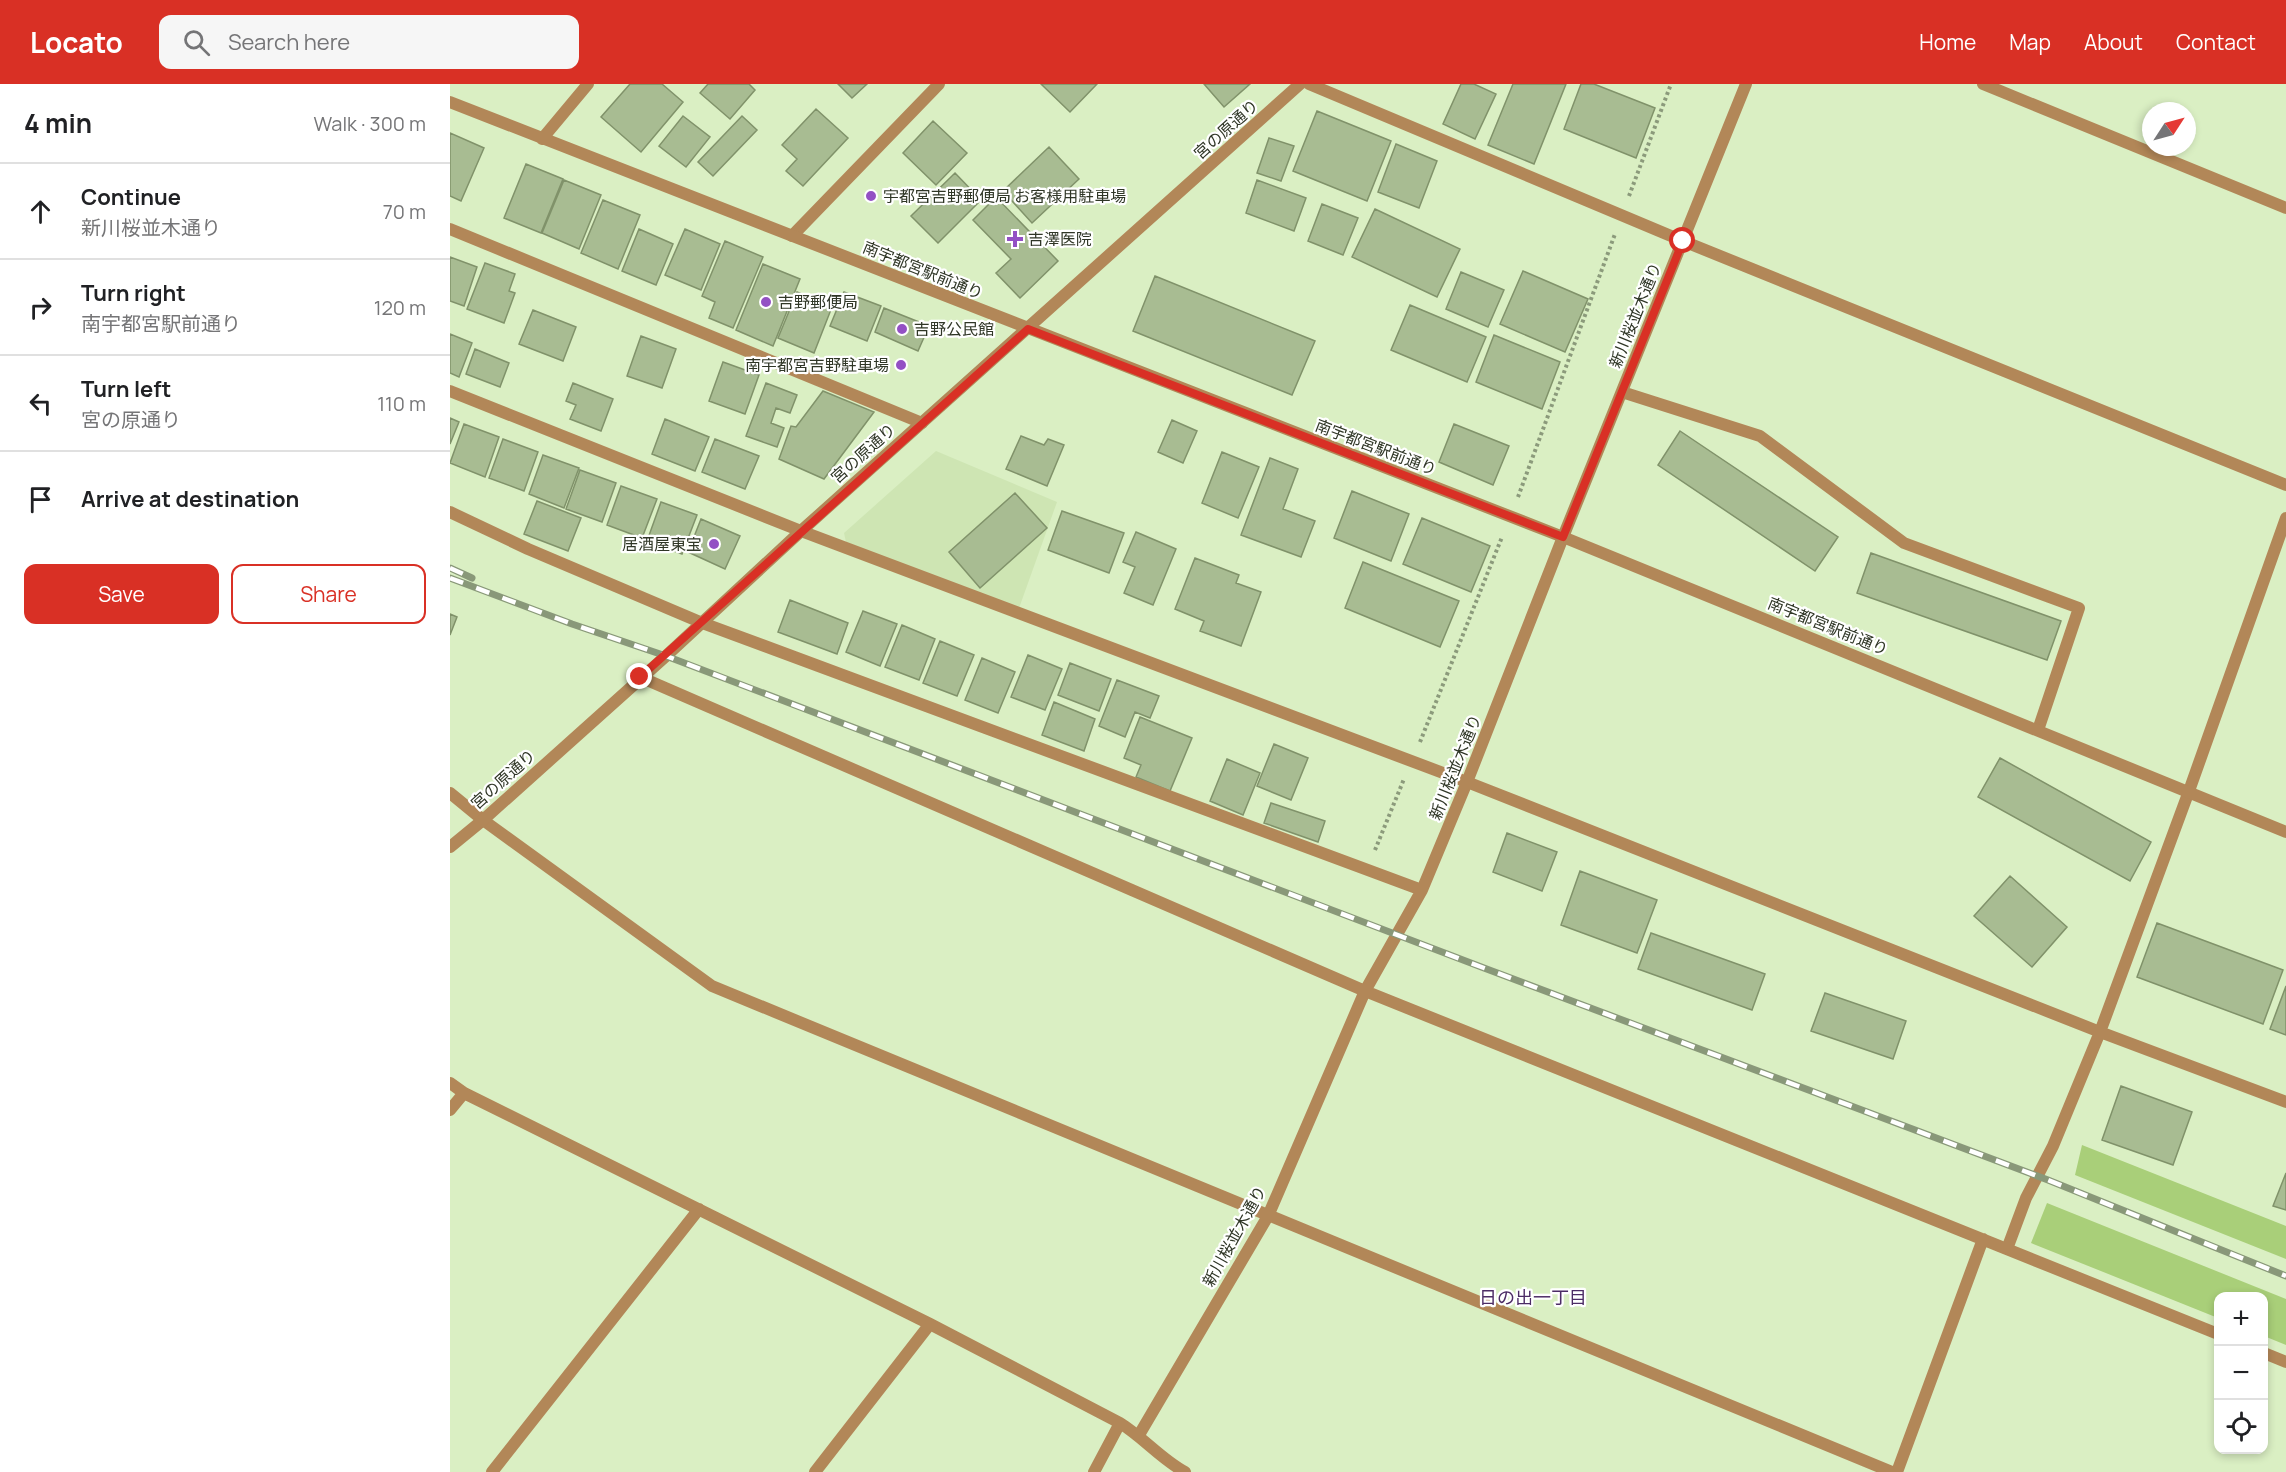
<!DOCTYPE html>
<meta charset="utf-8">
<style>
body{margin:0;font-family:Manrope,"Noto Sans JP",sans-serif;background:#f6f6f6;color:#202124}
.controls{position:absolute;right:18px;bottom:18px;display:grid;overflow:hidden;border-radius:12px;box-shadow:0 3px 9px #0003}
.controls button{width:54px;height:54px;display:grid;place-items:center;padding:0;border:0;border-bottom:2px solid #e0e0e0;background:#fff;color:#202124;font:30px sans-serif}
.compass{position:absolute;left:1692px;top:18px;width:54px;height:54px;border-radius:50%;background:#fff;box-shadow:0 3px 9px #0003;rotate:54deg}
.stop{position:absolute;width:18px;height:18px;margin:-14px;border:4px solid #d93025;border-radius:50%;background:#fff}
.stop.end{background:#d93025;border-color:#fff;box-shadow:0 2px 6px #0008}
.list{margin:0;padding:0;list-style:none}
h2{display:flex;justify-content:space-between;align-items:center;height:78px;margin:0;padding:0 24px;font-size:26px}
h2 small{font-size:20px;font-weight:400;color:#757577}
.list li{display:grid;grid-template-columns:39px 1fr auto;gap:18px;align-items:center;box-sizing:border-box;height:96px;padding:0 24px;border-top:2px solid #e0e0e0}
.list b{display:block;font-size:22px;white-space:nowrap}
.list p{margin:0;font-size:20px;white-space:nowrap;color:#757577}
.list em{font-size:20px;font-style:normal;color:#757577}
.actions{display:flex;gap:12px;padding:18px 24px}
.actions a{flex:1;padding:14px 0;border:2px solid #d93025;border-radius:12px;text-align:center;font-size:21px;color:#d93025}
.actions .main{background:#d93025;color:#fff}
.icon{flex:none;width:33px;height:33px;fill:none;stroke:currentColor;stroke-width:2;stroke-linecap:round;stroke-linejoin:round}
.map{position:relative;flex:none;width:1836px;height:1388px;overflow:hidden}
header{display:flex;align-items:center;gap:36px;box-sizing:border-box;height:84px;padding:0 30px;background:#d93025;color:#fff}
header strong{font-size:28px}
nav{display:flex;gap:33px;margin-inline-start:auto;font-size:21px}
.search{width:420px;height:54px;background:#f6f6f6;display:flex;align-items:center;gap:15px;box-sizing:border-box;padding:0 21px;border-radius:12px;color:#757577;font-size:22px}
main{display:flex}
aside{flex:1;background:#fff}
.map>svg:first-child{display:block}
.built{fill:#cee5b3}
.green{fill:#a9cf79}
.building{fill:#a8bc92;stroke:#80926a;stroke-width:1.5}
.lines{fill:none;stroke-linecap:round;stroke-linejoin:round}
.path{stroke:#8b9a7b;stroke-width:4;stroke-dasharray:3 3;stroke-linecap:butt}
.minor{stroke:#b28758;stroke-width:12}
.tertiary{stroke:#b28758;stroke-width:12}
.rail-casing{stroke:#899879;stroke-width:7}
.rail{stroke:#fff;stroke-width:4.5;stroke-dasharray:14;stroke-linecap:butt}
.route{stroke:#d93025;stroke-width:8}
.poi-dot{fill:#9350c4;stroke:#fff;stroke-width:2}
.labels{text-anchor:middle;stroke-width:4.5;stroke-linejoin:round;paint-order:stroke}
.street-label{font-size:16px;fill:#2f3626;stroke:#fff}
.poi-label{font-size:16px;fill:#2f3626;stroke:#fff;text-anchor:start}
.neighbourhood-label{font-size:18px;fill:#4c2c65;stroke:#fff}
</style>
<header>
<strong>Locato</strong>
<div class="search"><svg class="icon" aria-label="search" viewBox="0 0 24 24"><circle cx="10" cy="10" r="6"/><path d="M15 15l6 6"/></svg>Search here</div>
<nav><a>Home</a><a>Map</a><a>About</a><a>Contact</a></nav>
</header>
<main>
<aside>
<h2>4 min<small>Walk · 300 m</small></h2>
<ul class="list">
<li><svg class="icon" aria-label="ahead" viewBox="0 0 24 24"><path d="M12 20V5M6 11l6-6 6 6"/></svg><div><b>Continue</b><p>新川桜並木通り</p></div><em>70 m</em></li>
<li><svg class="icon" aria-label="right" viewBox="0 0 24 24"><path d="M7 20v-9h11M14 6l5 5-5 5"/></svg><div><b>Turn right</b><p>南宇都宮駅前通り</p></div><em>120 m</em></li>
<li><svg class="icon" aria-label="left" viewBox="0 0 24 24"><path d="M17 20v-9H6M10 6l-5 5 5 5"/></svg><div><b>Turn left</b><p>宮の原通り</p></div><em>110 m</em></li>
<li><svg class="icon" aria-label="arrive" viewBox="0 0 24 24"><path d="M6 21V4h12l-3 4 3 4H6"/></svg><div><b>Arrive at destination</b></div></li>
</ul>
<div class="actions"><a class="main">Save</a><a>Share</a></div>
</aside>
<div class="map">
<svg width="1836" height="1388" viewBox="0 0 1836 1388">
<rect width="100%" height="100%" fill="#daefc3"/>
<path class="built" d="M486,367L607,418L568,527L396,458L394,449Z"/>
<path class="green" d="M1632,1061L1836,1142V1175L1625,1091Z
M1597,1119L1836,1215V1261L1814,1252V1212H1768V1234L1581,1159Z"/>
<path class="building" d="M180,0H212L233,18L191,68L151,33Z
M258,0H299L305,6L280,35L250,9Z
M388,0H417L402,14Z
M591,0H647L620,28Z
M754,0H800L774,23Z
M1011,0H1024L1046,10L1025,55L993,40Z
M1063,0H1116L1084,80L1038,61Z
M1131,0H1144L1205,24L1186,74L1114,45Z
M366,25L398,54L353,102L336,87L347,75L332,61Z
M867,27L941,57L917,117L843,87Z
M233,32L260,53L236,83L209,62Z
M292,32L307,46L263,92L248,78Z
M483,37L517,69L486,101L453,69Z
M0,49L34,64L11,117L0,112Z
M819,54L844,62L831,97L807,89Z
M946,60L987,77L969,124L928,108Z
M599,63L629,95L582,139L553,107Z
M76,80L113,95L91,149L54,134Z
M505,89L531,116L488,159L461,132Z
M114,96L151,111L129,165L92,149Z
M807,96L856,114L844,147L796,129Z
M546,113L608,177L570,214L546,189L561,175L523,136Z
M153,116L190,131L168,185L131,169Z
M872,120L908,134L893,171L858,157Z
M925,125L1010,165L987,213L902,173Z
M189,145L223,160L206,201L172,187Z
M235,145L270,160L251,206L215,191Z
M275,157L313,173L283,244L259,234L265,218L252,212Z
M0,173L27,183L14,222L0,217Z
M35,179L65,190L59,207L65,209L54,239L17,225Z
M313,180L350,195L323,262L286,246Z
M1073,187L1138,215L1115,268L1050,240Z
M1011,188L1054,206L1038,243L996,225Z
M705,192L865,257L842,311L683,247Z
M347,208L382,223L364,269L328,254Z
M394,208L431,222L417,257L380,242Z
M960,221L1036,253L1017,298L941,266Z
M434,224L479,242L468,267L425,248Z
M83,226L126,243L113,277L69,260Z
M0,250L22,259L9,293L0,289Z
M1044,251L1110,278L1092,325L1026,298Z
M191,252L226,265L212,304L177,292Z
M25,265L59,279L50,303L16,290Z
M273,278L309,291L295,330L259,317Z
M123,299L163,315L151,347L120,335L126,321L116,317Z
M316,299L347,311L340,329L326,324L321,339L334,344L327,363L296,352Z
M373,307L424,328L374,395L329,375L341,342L346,343Z
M0,334L9,338L0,360Z
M215,335L259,353L245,387L202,370Z
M722,336L747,347L733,379L708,368Z
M14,340L49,353L35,393L0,379Z
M1004,340L1059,362L1043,401L989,378Z
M1230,347L1388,453L1365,487L1208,381Z
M571,352L594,361L598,355L614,361L597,402L556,385Z
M53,355L88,368L74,407L39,394Z
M265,355L309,372L295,405L252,388Z
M772,368L809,383L788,434L752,419Z
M93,371L129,384L114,424L79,410Z
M820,374L848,385L833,425L865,437L851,473L791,451Z
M130,386L166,399L152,438L116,425Z
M171,402L207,415L192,454L157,441Z
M902,407L959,430L941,477L884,454Z
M565,409L597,444L530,504L499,468Z
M87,417L131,434L118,467L74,450Z
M211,418L247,431L232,470L197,457Z
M612,427L674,449L659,489L598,466Z
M972,434L1040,462L1021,508L953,480Z
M251,435L290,452L275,485L238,468Z
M686,448L726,465L703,521L674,509L685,483L673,478Z
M1421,469L1611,537L1597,576L1407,509Z
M745,474L789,491L786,499L811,508L791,562L750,547L754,537L725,525Z
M913,478L1009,517L990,563L895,524Z
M340,516L398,539L387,570L328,548Z
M413,527L447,540L430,582L396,568Z
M0,530L7,533L0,551Z
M452,541L485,555L469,596L435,583Z
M490,557L524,571L507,612L473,599Z
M578,571L612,585L595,626L561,613Z
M532,574L565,588L548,629L515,616Z
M620,579L661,595L649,627L608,611Z
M667,596L709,612L700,634L685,628L675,653L649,642Z
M604,618L645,635L634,667L592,651Z
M690,633L742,654L720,707L686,693L691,681L674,674Z
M824,660L858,674L841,716L807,702Z
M1550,674L1701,758L1680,797L1528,713Z
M777,675L810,689L793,731L760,717Z
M821,719L875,737L868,758L814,739Z
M1057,749L1107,768L1092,807L1043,788Z
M1130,787L1207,816L1187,869L1111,841Z
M1560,792L1617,843L1582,883L1524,832Z
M1707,839L1833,886L1813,940L1687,893Z
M1201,849L1315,890L1302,926L1188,885Z
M1836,902V951L1820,945Z
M1375,909L1456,937L1443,975L1361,947Z
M1671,1002L1742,1028L1723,1081L1652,1056Z
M1836,1089V1126L1823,1122Z"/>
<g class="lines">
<path class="path" d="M1179,112L1221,0
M1068,413L1165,150
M970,658L1052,453
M925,766L954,695"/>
<path class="minor" d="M859,0L1233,157L1836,401
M1533,0L1836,124
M0,145L472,339
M342,152L489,0
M0,307L351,447L1017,698L1650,948L1836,1018
M1172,308L1310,352L1454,459L1629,524L1588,646
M0,428L78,465L250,538L972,806
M190,593L915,907L1768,1250
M0,709L33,736L262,902L1442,1388
M0,999L14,1009L480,1240L670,1339C694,1354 711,1375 735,1388
M0,1026L14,1009
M1557,1165L1576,1114L1603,1062L1650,948L1739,707L1836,434
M1814,1269L1836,1278
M689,1351L818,1132L915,907L972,806L1017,698L1113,453L1296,0
M42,1388L249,1125
M365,1388L480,1240
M644,1388L670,1339
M1447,1388L1533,1155"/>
<path class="tertiary" d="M0,18L1113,453L1836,748
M92,55L138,0
M0,763L33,736L216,572L351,447L850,0"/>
<g class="rail-casing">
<path id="rail" d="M0,484L22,494
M0,494L122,540L216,572L1034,884L1598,1096L1836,1192"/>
</g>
<use href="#rail" class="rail"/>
</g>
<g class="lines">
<path class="route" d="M190,593L578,245L1113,453L1233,157"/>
</g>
<g class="poi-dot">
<circle cx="421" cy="112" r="6"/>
<path d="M562 146h6v6h6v6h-6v6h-6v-6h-6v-6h6z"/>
<circle cx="316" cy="218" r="6"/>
<circle cx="452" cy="245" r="6"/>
<circle cx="451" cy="281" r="6"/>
<circle cx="264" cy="460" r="6"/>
</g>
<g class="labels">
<g class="street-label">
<text transform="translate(776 45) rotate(-42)" y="6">宮の原通り</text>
<text transform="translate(473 186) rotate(22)" y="6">南宇都宮駅前通り</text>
<text transform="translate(1185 231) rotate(-68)" y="6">新川桜並木通り</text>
<text transform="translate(926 363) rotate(21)" y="6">南宇都宮駅前通り</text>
<text transform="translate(413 369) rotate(-42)" y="6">宮の原通り</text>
<text transform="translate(1378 542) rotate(22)" y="6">南宇都宮駅前通り</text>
<text transform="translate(1005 683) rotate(-68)" y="6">新川桜並木通り</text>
<text transform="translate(53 695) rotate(-42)" y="6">宮の原通り</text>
<text transform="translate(784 1152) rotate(-61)" y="6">新川桜並木通り</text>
</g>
<g class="poi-label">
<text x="433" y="118">宇都宮吉野郵便局 お客様用駐車場</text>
<text x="578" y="161">吉澤医院</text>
<text x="328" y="224">吉野郵便局</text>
<text x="464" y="251">吉野公民館</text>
<text x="439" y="287" text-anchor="end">南宇都宮吉野駐車場</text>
<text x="252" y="466" text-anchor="end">居酒屋東宝</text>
</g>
<g class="neighbourhood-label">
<text x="1083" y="1220">日の出一丁目</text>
</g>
</g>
</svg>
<div class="controls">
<button>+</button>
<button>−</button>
<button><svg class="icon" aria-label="locate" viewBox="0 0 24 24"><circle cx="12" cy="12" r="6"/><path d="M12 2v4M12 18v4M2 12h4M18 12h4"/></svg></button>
</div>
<svg class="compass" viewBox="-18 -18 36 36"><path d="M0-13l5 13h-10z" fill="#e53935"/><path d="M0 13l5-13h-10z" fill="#757577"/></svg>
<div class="stop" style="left:1233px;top:157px"></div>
<div class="stop end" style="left:190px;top:593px"></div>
</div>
</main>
